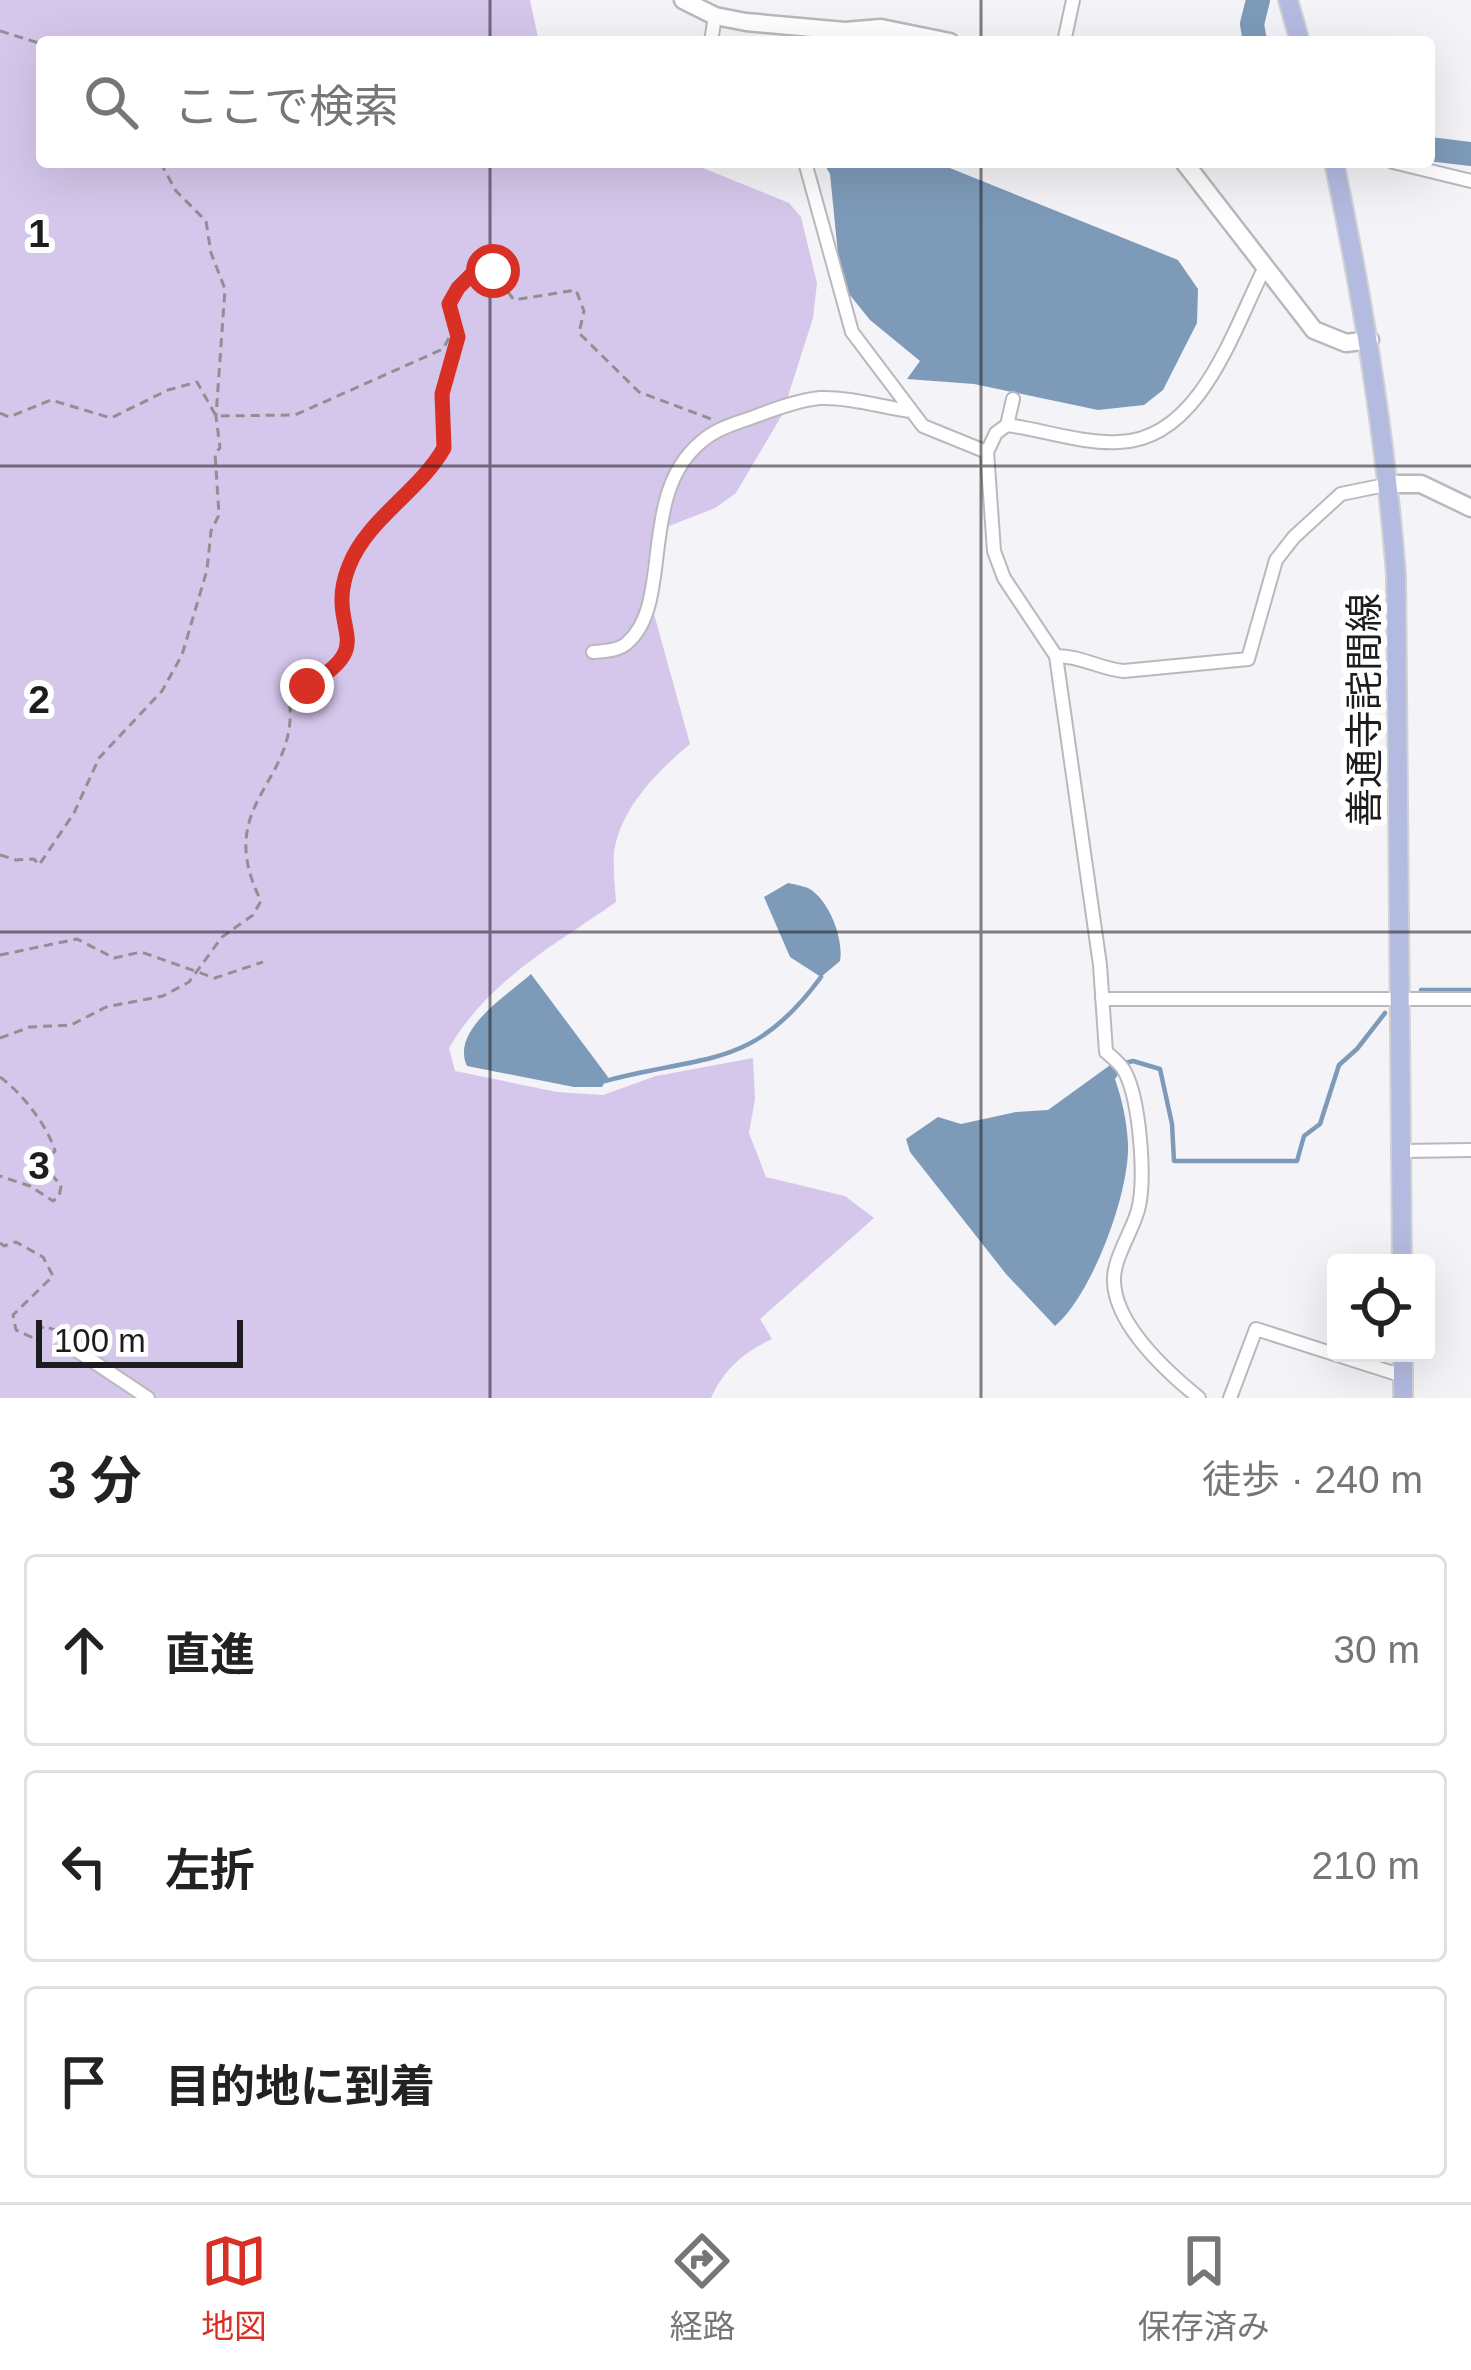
<!DOCTYPE html>
<html lang="ja">
<meta charset="utf-8">
<style>
body{margin:0;font-family:Helvetica,"Noto Sans JP",sans-serif;background:#f6f6f6;color:#222}
.controls{position:absolute;right:36px;bottom:36px;display:grid;overflow:hidden;border-radius:12px;box-shadow:0 12px 48px #0002}
.controls button{width:108px;height:108px;display:grid;place-items:center;padding:0;border:0;border-bottom:3px solid #e0e0e0;background:#fff;color:#222;font:60px sans-serif}
.scale{position:absolute;left:36px;bottom:30px;width:207px;box-sizing:border-box;padding-left:12px;border:6px solid #1d1c1e;border-top:0;font-size:33px;line-height:42px;white-space:nowrap;color:#1d1c1e;-webkit-text-stroke:9px #fff;paint-order:stroke}
.stop{position:absolute;width:36px;height:36px;margin:-27px;border:9px solid #d93025;border-radius:50%;background:#fff}
.stop.end{background:#d93025;border-color:#fff;box-shadow:0 3px 12px #0008}
.list{margin:0;padding:0;list-style:none}
h2{display:flex;justify-content:space-between;align-items:center;height:156px;margin:0;padding:0 48px;font-size:51px}
h2 small{font-size:39px;font-weight:400;color:#767676}
.list li{display:grid;grid-template-columns:78px 1fr auto;gap:36px;align-items:center;box-sizing:border-box;height:192px;margin:0 24px 24px;padding:0 24px;border:3px solid #e0e0e0;border-radius:12px}
.list b{display:block;font-size:45px;white-space:nowrap}
.list em{font-size:39px;font-style:normal;color:#767676}
.icon{flex:none;width:66px;height:66px;fill:none;stroke:currentColor;stroke-width:2;stroke-linecap:round;stroke-linejoin:round}
.map{position:relative;flex:none;width:1471px;height:1398px;overflow:hidden}
.search{position:absolute;background:#fff;box-shadow:0 12px 48px #0002;left:36px;right:36px;top:36px;height:132px;display:flex;align-items:center;gap:30px;box-sizing:border-box;padding:0 42px;border-radius:12px;color:#767676;font-size:45px}
.sheet{height:804px;background:#fff}
nav{display:flex;justify-content:space-around;align-items:center;box-sizing:border-box;height:168px;border-top:3px solid #e0e0e0;background:#fff;font-size:33px;color:#767676}
nav a{display:grid;justify-items:center;gap:6px}
nav .on{color:#d93025}
.map>svg:first-child{display:block}
.green{fill:#d5c7eb}
.water{fill:#7d9bb9}
.lines{fill:none;stroke-linecap:round;stroke-linejoin:round}
.stream{stroke:#7d9bb9;stroke-width:4.5}
.river{stroke:#7d9bb9;stroke-width:24}
.street-casing{stroke:#bab8bd;stroke-width:16}
.secondary-casing{stroke:#bab8bd;stroke-width:21}
.primary-casing{stroke:#d2d2d2;stroke-width:22}
.path{stroke:#908f93;stroke-width:3;stroke-dasharray:9 6;stroke-linecap:butt}
.street{stroke:#fff;stroke-width:12}
.secondary{stroke:#fff;stroke-width:16}
.primary{stroke:#b4bbe1;stroke-width:18}
.route{stroke:#d93025;stroke-width:15}
.grid{fill:none;stroke:#1d1c1e;stroke-width:3;stroke-opacity:0.55}
.labels{text-anchor:middle;stroke-width:12;stroke-linejoin:round;paint-order:stroke}
.street-label{font-size:39px;fill:#1d1c1e;stroke:#fff}
.grid-label{font-size:39px;text-anchor:middle;font-weight:bold;fill:#1d1c1e;stroke:#fff;stroke-width:12;stroke-linejoin:round;paint-order:stroke}
</style>
<div class="map">
<svg width="1471" height="1398" viewBox="0 0 1471 1398">
<rect width="100%" height="100%" fill="#f4f3f7"/>
<path class="green" d="M0,0H530L539,42H42V162H688L789,203L801,217L817,283L813,318L782,415L736,493L715,508L669,526L656,538L647,566L646,585L690,744C658,771 620,808 614,853C613,869 615,886 616,902C553,946 489,980 449,1048L455,1071L557,1092L603,1095L656,1076L753,1058L755,1099L749,1133L766,1177L845,1196L874,1218L760,1319L772,1339C744,1352 724,1369 711,1398H0Z"/>
<path class="water" d="M823,162H935L1178,260L1198,289L1197,323L1163,390L1144,405L1098,410L974,384L907,379L920,361L870,320L841,284L830,174Z
M788,883C790,883 806,887 808,888C829,899 844,939 840,961L821,977L790,957L764,897Z
M531,974L608,1077L602,1087H574L467,1066C450,1030 508,995 531,974Z
M1113,1063L1120,1072L1115,1079C1122,1099 1127,1122 1128,1144C1130,1192 1092,1295 1055,1326L1006,1274L910,1152L906,1139L938,1117L961,1124L1016,1112L1048,1110Z"/>
<g class="lines">
<path class="stream" d="M1421,990H1471
M1125,1063L1133,1061L1160,1069L1172,1124L1174,1161H1297L1304,1136L1320,1124L1339,1065L1357,1049L1385,1013
M605,1081C706,1054 753,1070 821,977"/>
<path class="river" d="M1255,42L1252,24L1258,0
M1429,149L1471,154"/>
<g class="street-casing">
<path id="street" d="M711,42L715,16
M1064,42L1073,0
M805,162L852,332L923,426L987,452
M1393,162L1471,181
M1013,399L1007,425L996,433L987,452L994,551L1004,578L1056,656L1100,965L1106,1052C1113,1058 1121,1064 1125,1072C1140,1101 1146,1180 1138,1210C1132,1232 1113,1259 1114,1281C1115,1325 1167,1372 1199,1398
M1007,425C1043,430 1083,444 1119,442C1201,440 1234,327 1266,265
M593,652C604,651 618,651 627,643C674,603 637,495 701,442C718,427 738,423 759,415C777,408 800,400 820,398C849,397 882,407 911,411
M1056,656C1082,656 1100,669 1124,671L1248,659L1276,560L1294,537L1341,494L1390,484
M1102,999H1471
M1402,1151L1471,1150
M70,1346L148,1398
M1230,1398L1256,1329L1403,1376"/>
</g>
<g class="secondary-casing">
<path id="secondary" d="M683,0L715,16L746,22L845,31L881,28L950,42
M1184,162L1314,330L1346,343L1370,340
M1390,484H1421L1471,508"/>
</g>
<g class="primary-casing">
<path id="primary" d="M1288,0L1300,42
M1334,162C1363,299 1385,434 1396,574L1402,1263
M1403,1353V1398"/>
</g>
<path class="path" d="M0,31L42,44
M0,413L9,417L51,400L111,418L168,390L197,382L216,416L295,415L443,349L457,323L449,304L458,288L480,266L492,271L514,300L576,290L584,311L579,333L639,392L714,420
M0,855L16,860L34,859L39,865L74,813L99,758L162,691L182,655L207,570L211,531L219,515L215,453L220,448L216,416L225,289L211,253L206,221L176,191L160,162
M0,955L77,939L114,958L141,952L215,978L263,962
M0,1038L30,1027L71,1025L106,1007L163,996L189,982L222,937L253,915L261,901C213,805 295,785 290,707L307,686L337,669L346,655L349,638L340,610V597L348,567L362,539L394,510L444,448L442,394L458,337L457,323
M0,1077C22,1093 47,1125 55,1151L50,1155L49,1171L61,1186L59,1197L53,1201L30,1186L0,1176
M0,1243L4,1246L16,1242L43,1257L53,1276L13,1315L16,1330L31,1337L44,1326L63,1333"/>
<use href="#street" class="street"/>
<use href="#secondary" class="secondary"/>
<use href="#primary" class="primary"/>
</g>
<g class="lines">
<path class="route" d="M307,686C383,642 323,631 349,566C367,519 419,492 444,448L442,394L458,337L449,304L458,288L480,266L493,271"/>
</g>
<path class="grid" d="M490,0V42M981,0V42M490,162V1398M981,162V1398M0,466H1471M0,932H1471"/>
<g class="labels">
<g class="street-label">
<text transform="translate(1364 710) rotate(-90)" y="14">善通寺詫間線</text>
</g>
</g>
<g class="grid-label">
<text x="39" y="247">1</text>
<text x="39" y="713">2</text>
<text x="39" y="1179">3</text>
</g>
</svg>
<div class="controls">
<button><svg class="icon" aria-label="locate" viewBox="0 0 24 24"><circle cx="12" cy="12" r="6"/><path d="M12 2v4M12 18v4M2 12h4M18 12h4"/></svg></button>
</div>
<div class="scale">100 m</div>
<div class="stop" style="left:493px;top:271px"></div>
<div class="stop end" style="left:307px;top:686px"></div>
<div class="search"><svg class="icon" aria-label="search" viewBox="0 0 24 24"><circle cx="10" cy="10" r="6"/><path d="M15 15l6 6"/></svg>ここで検索</div>
</div>
<section class="sheet">
<h2>3 分<small>徒歩 · 240 m</small></h2>
<ul class="list">
<li><svg class="icon" aria-label="ahead" viewBox="0 0 24 24"><path d="M12 20V5M6 11l6-6 6 6"/></svg><div><b>直進</b></div><em>30 m</em></li>
<li><svg class="icon" aria-label="left" viewBox="0 0 24 24"><path d="M17 20v-9H6M10 6l-5 5 5 5"/></svg><div><b>左折</b></div><em>210 m</em></li>
<li><svg class="icon" aria-label="arrive" viewBox="0 0 24 24"><path d="M6 21V4h12l-3 4 3 4H6"/></svg><div><b>目的地に到着</b></div></li>
</ul>
</section>
<nav>
<a class="on"><svg class="icon" aria-label="map" viewBox="0 0 24 24"><path d="M3 6l6-2 6 2 6-2v14l-6 2-6-2-6 2zM9 4v14M15 6v14"/></svg>地図</a>
<a><svg class="icon" aria-label="directions" viewBox="0 0 24 24"><path d="M12 3l9 9-9 9-9-9zM9 14v-3h6M13 9l2 2-2 2"/></svg>経路</a>
<a><svg class="icon" aria-label="saved" viewBox="0 0 24 24"><path d="M7 4h10v16l-5-4-5 4z"/></svg>保存済み</a>
</nav>
